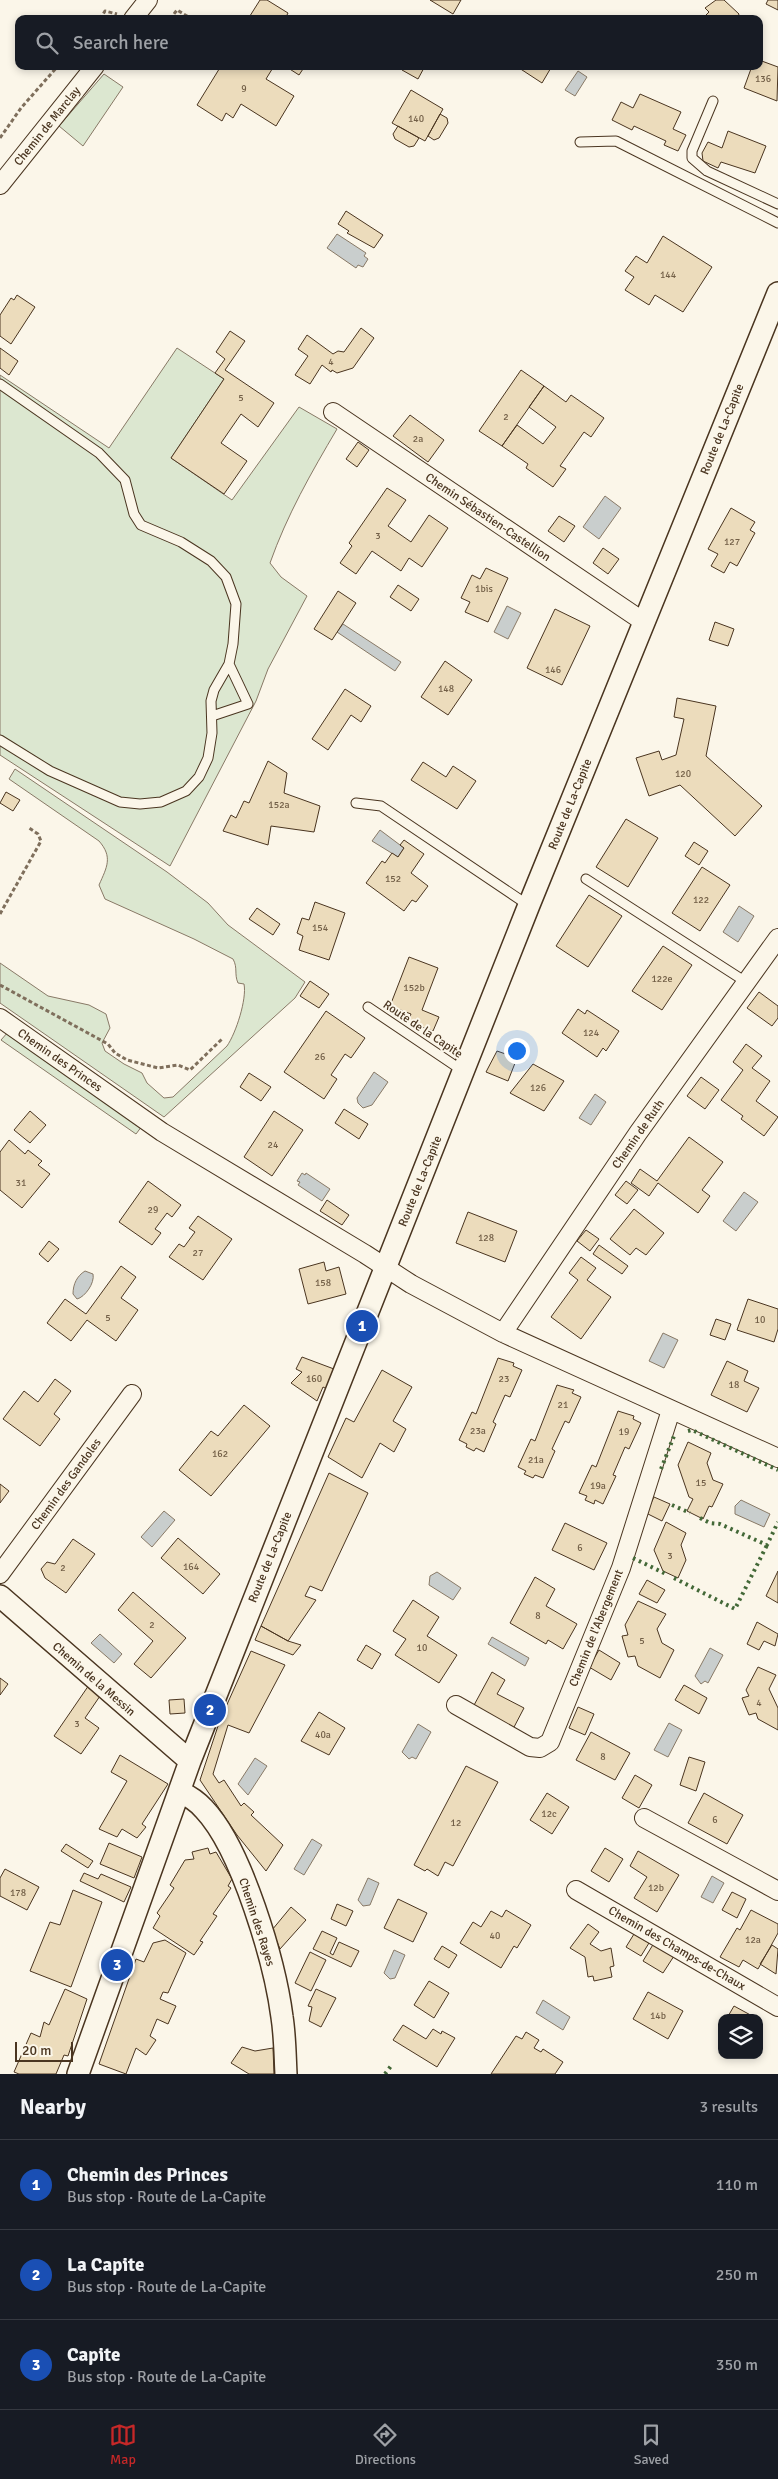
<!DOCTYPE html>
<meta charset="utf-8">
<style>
body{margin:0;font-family:Signika,sans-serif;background:#242831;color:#f1f3f6}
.controls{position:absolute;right:15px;bottom:15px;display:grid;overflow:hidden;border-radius:10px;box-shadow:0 2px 8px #0003}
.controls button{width:45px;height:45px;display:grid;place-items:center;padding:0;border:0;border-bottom:1px solid #363941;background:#171b24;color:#f1f3f6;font:25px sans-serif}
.scale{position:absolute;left:15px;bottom:12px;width:58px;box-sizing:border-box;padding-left:5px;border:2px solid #4a3520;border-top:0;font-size:14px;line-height:18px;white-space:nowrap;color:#4a3520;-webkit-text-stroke:4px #fbf6e9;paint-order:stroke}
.you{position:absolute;left:516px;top:1050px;width:18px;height:18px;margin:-12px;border:4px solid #fff;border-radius:50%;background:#1a73e8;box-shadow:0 0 0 8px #1a73e833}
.badge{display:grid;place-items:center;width:32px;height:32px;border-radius:50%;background:#c62828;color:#fff;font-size:16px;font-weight:700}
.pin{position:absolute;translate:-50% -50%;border:2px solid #fff;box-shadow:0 1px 5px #0006}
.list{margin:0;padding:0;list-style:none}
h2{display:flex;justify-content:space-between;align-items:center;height:65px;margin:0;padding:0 20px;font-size:21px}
h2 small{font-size:16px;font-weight:400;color:#9ea1a6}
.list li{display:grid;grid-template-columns:32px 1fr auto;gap:15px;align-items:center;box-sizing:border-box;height:90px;padding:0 20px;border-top:1px solid #363941}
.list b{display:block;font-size:19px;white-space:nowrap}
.list p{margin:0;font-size:16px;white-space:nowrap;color:#9ea1a6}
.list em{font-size:16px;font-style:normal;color:#9ea1a6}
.icon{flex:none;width:28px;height:28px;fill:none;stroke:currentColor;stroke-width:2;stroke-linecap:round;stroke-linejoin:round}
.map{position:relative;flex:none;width:778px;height:2074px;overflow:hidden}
.search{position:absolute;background:#171b24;box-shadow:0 2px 8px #0003;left:15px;right:15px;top:15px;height:55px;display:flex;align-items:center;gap:12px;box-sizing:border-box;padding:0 18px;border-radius:10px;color:#9ea1a6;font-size:19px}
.sheet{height:335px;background:#171b24}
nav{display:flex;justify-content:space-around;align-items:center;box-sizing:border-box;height:70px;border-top:1px solid #363941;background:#171b24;font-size:14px;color:#9ea1a6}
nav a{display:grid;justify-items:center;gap:2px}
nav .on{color:#c62828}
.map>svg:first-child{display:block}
.green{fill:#dce7d0;stroke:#887966}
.water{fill:#c9cecd;stroke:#887966}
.building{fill:#ecdcbc;stroke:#4a3520}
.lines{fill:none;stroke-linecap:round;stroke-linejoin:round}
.service-casing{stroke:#4a3520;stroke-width:11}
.minor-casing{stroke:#4a3520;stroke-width:20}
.tertiary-casing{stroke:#4a3520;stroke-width:24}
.path{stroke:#7f6f5c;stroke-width:3;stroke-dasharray:4 2.5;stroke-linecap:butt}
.service{stroke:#fbf6e9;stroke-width:9}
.minor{stroke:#fbf6e9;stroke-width:18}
.tertiary{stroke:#fbf6e9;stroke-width:21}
.hedge{stroke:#436837;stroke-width:4;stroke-dasharray:2.5 4;stroke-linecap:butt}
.labels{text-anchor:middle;stroke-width:4;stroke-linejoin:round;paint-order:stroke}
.number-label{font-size:10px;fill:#725f47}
.street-label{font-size:12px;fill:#4a3520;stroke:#fbf6e9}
</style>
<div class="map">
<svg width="778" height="2074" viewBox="0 0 778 2074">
<rect width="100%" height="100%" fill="#fbf6e9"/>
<path class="green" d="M104,74L123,87L83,146L59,126Z
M177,348L224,379L171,458L232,500L299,407L337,429C311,473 287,515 270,563L281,577L307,596L268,669L256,701L170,866L0,755V375L109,448Z
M15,769L167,872L208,903L228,925L305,982L295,998L164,1117L0,1003V963L48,996L89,1005L106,1014L110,1028L102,1043L105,1051L124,1064L142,1073L147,1083L164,1098L173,1097L227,1046C236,1033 247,999 244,984L238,983C234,974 238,968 233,959L194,939L105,899L99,885C107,867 113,857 99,841L9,779Z
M8,1032L142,1126L136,1134L1,1040Z"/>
<path class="water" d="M578,71L587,77L575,96L565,90Z
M337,234L366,253L364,256L368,259L363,267L358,265L356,268L327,248Z
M605,496L621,508L599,539L583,527Z
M507,606L521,613L508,639L494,632Z
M343,624L401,662L395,671L337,632Z
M380,830L404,848L398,857L372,841Z
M739,906L754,916L738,942L723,932Z
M374,1072L388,1082L372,1105L363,1108L358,1103L357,1098Z
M595,1094L606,1102L591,1125L579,1118Z
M302,1173L305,1175L306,1173L330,1189L322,1201L298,1185L300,1182L297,1181Z
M744,1192L758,1202L736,1231L723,1221Z
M85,1271L93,1274C95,1283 85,1297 77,1299L73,1294C73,1284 77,1276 85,1271Z
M663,1333L678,1340L664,1368L649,1361Z
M741,1500L770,1514L764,1527L735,1514V1506Z
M164,1511L175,1520L152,1547L141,1537Z
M437,1572L461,1588L453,1600L429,1585L430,1576Z
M100,1634L122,1654L114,1663L91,1643Z
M492,1637L529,1658L525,1666L488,1644Z
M710,1648L723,1655L708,1683L705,1681L701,1684L695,1676Z
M669,1723L682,1730L668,1757L654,1750Z
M418,1724L431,1732L416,1759L412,1757L409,1759L402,1752Z
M255,1758L267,1766L248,1795L238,1784Z
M312,1839L322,1845L304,1875L294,1869Z
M712,1876L724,1883L713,1903L701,1897Z
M368,1878L379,1883L370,1905L363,1906L358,1900Z
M394,1950L405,1955L395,1978L390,1979L384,1973Z
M543,2000L570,2017L563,2030L536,2013Z"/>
<path class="building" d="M260,0H267L288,13L286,17L289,19H248Z
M430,0H461L453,14Z
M716,0H724L739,14L737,19H702L709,12L705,8Z
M768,0H778V10L766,4Z
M759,60L778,67L777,101L744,88L752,66H759Z
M221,66H274L266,79L294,96L276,126L241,104L233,118L226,113L222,121L197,105Z
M285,66H305L299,75Z
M404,66H425L418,79L402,70Z
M516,66H552L542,83Z
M411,90L443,109L425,141L392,123Z
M640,94L681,112L673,129L686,135L678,151L664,145L666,141L634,126L632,130L612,120L621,102L633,108Z
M440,114L447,118L448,123L439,138L434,140L428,136Z
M398,126L419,138L414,146L409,147L395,139L393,134Z
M728,131L766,146L755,173L721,162L718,168L703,161L702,153L708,142L722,148Z
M346,211L383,235L374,248L347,233L349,231L338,224Z
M663,236L712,267L683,312L655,295L649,305L625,290L634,277L625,271L636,256L647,263Z
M17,295L35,307L11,344L0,336V315L11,298L14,300Z
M361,328L374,338L353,368L337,373L332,370L331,372L322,365L310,384L295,375L308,356L298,349L307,335L333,354L338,351L344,352Z
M230,331L245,341L225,370L274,403L258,427L241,414L221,443L247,461L224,494L171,458L224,379L215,373L225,359L216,352Z
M0,348L18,361L9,375L0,368Z
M521,370L544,386L502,446L479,431Z
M544,386L566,402L571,395L604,418L591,437L584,432L560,466L566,469L553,487L526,468L528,464L502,446L517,425L543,444L556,427L529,407Z
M410,415L444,440L428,462L393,436Z
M358,442L369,450L357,467L346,459Z
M387,488L406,500L388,526L411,542L429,515L448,528L422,567L409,558L401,571L372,551L356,574L340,563L352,546L349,543Z
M731,508L755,522L750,530L755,533L737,566L730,562L724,573L711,566L718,554L708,549Z
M559,516L575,526L564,542L548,531Z
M603,548L619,559L608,574L593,563Z
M486,568L508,578L488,622L465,612L470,602L461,598L472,575L480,579Z
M398,585L419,599L411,611L390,597Z
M338,591L356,603L332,640L314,629Z
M555,609L590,626L562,685L527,668Z
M715,622L734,629L728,646L709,640Z
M445,661L472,680L448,715L421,697Z
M345,689L371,706L361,722L351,715L328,750L312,739Z
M677,698L716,706L706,756L762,806L735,836L680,785L649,796L636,758L659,751L662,760L676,755L684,719L674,717Z
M268,761L287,773L284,793L320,806L314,832L271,826L268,845L223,831L231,815L236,818L244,801L249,803Z
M423,762L446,777L453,766L476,781L457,809L411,780Z
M6,792L20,800L13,811L0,803Z
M626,819L658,838L628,887L596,867Z
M404,840L424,854L411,873L428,886L416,902L412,900L404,911L366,883L382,861L385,863L392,853L398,857L404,848L400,845Z
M694,842L708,851L699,865L685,856Z
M702,867L730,885L700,931L672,913Z
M589,895L622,916L588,967L556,946Z
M315,902L345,913L329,960L299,950L303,936L297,933L302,918L309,920Z
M257,908L280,924L273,935L249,919Z
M663,946L692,965L662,1010L632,991Z
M409,957L438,968L422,1010L439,1017L433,1031L408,1022L411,1014L390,1006Z
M310,981L329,994L319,1008L300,996Z
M759,992L778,1006V1018L772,1026L747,1008Z
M578,1009L585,1014L587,1010L619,1031L606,1051L603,1048L597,1057L562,1033Z
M326,1011L365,1038L351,1058L345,1054L331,1075L337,1079L324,1099L284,1072Z
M746,1044L762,1056L752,1068L770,1081L756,1101L778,1117L764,1136L741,1119L743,1116L721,1100L743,1070L733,1062Z
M497,1051L517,1058L508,1081L486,1072Z
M533,1064L564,1081L544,1111L510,1093Z
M249,1073L271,1087L261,1101L240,1087Z
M701,1077L719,1090L705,1109L687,1096Z
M344,1109L368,1124L359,1139L335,1123Z
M30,1111L46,1125L30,1143L14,1130Z
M274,1111L303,1130L272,1176L244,1157Z
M689,1137L723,1162L702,1190L710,1196L698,1213L658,1183L649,1196L631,1183L640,1169L657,1181Z
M9,1140L25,1154L28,1150L42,1161L38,1165L50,1174L22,1208L0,1190V1152Z
M148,1181L181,1205L172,1217L167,1213L155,1229L161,1233L152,1245L119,1222Z
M626,1181L638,1190L627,1204L615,1195Z
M327,1200L349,1215L342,1225L320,1211Z
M634,1209L664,1233L646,1255L636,1248L630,1255L610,1239Z
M468,1212L517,1231L505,1262L456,1243Z
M198,1216L232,1239L203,1280L169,1257L179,1244L184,1247L195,1232L189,1228Z
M586,1230L599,1239L590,1251L577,1241Z
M49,1241L59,1249L48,1262L39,1254Z
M599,1245L628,1266L622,1274L593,1254Z
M581,1257L596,1268L587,1280L611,1297L581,1339L551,1317L578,1280L569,1273Z
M324,1262L326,1271L339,1267L346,1294L308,1304L299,1269Z
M121,1266L136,1277L121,1298L138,1310L116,1341L87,1320L71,1341L47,1323L65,1299L86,1314Z
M748,1299L778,1309V1329L774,1342L737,1330Z
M716,1319L731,1324L725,1340L710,1335Z
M302,1357L334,1369L327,1389L323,1387L317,1401L291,1383L302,1372L296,1369Z
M498,1358L514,1363L513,1366L522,1370L510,1397L505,1395L493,1422L496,1424L484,1452L476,1448L474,1451L466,1447L467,1444L459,1440L472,1412L476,1414Z
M727,1361L748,1371L744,1381L759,1388L747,1412L711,1395Z
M382,1370L412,1387L393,1421L406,1429L394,1452L380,1443L362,1478L328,1457L346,1418L354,1422Z
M55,1379L71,1391L54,1414L60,1419L40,1446L3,1419L24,1391L38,1402Z
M557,1385L574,1390L572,1393L581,1397L569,1423L565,1421L552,1449L555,1451L543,1478L535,1475L533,1478L524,1474L526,1471L518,1467L531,1439L535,1441Z
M244,1405L270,1426L211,1496L179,1470L211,1431L218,1436Z
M618,1411L634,1416L633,1419L641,1423L629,1449L625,1447L613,1475L616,1476L603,1504L595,1500L594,1504L585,1500L587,1496L579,1493L592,1465L596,1467Z
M688,1442L711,1453L707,1463L713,1480L723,1484L712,1507L709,1506L703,1519L687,1511L693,1499L689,1497L678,1465Z
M329,1473L368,1493L322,1591L310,1586L305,1596L316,1600L288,1641L261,1626Z
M0,1484L9,1491L0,1503Z
M654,1497L670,1504L662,1521L646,1513Z
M666,1522L686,1533L681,1545L686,1560L678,1578L663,1571L654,1550Z
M565,1523L607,1543L594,1570L552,1550Z
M178,1538L220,1574L203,1594L161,1558Z
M73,1539L95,1554L66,1593L45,1578L41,1569L47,1562L55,1564Z
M778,1571V1603L766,1596Z
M535,1577L555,1589L546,1606L577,1624L563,1649L548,1640L546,1644L510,1623Z
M647,1580L665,1590L657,1603L639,1594Z
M133,1592L186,1638L151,1678L134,1664L153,1641L118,1610Z
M413,1600L439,1617L427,1636L457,1655L439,1683L395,1655L406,1639L393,1631Z
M638,1601L666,1614L657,1629L662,1643L674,1650L660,1678L638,1666L635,1656L628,1657L622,1636L628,1635L625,1625Z
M757,1622L778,1634L775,1646L764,1641L759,1650L747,1644Z
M261,1626L288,1641L301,1645L293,1655L255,1640Z
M366,1645L381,1654L372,1669L357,1660Z
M599,1650L620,1663L611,1680L589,1667Z
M251,1651L285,1665L249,1733L228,1725L213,1774L219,1783L224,1780L241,1806L244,1803L254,1812L251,1815L283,1845L266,1871L237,1835L200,1780L220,1720Z
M758,1667L776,1675L769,1689L778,1708V1730L758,1719L756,1713L749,1715L742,1698L749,1696L746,1690Z
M492,1672L505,1680L497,1694L524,1708L513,1729L473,1707Z
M0,1678L8,1684L0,1695Z
M89,1685L100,1696L85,1718L99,1728L81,1754L54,1736Z
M684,1685L707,1698L699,1714L675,1700Z
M184,1699L185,1713L170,1714L169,1700Z
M578,1707L594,1714L585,1735L569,1728Z
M319,1712L345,1728L329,1755L301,1741Z
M591,1732L630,1753L615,1780L576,1760Z
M120,1755L168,1784L142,1824L146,1827L137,1838L122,1829L117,1837L99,1829L127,1781L111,1772Z
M689,1757L705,1762L696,1791L680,1785Z
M466,1766L498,1782L453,1866L445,1862L438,1876L427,1869L425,1871L414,1865Z
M635,1775L652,1785L639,1808L622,1798Z
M547,1793L569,1807L552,1834L530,1820Z
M704,1793L743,1815L727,1844L688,1823Z
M109,1843L142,1857L134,1878L100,1864Z
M66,1844L93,1861L88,1868L61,1851Z
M208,1848L210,1854L216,1852L232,1879L228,1886L231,1888L213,1914L217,1916L200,1941L203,1942L194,1955L153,1928L160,1916L157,1913L174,1888L170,1885L185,1860L194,1859L192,1852Z
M605,1848L623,1859L609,1882L591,1871Z
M638,1851L679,1875L657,1912L634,1898L647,1877L630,1866Z
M5,1869L39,1887L27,1910L0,1896V1878Z
M84,1873L98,1879L101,1874L131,1887L124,1902L80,1881Z
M73,1890L102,1902L71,1987L30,1971L50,1922L60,1925Z
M732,1892L746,1899L737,1918L722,1910Z
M398,1899L427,1913L413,1942L384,1928Z
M337,1904L353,1911L346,1926L331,1919Z
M291,1907L306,1920L280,1949L272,1930Z
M506,1910L531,1925L517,1948L514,1946L501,1968L460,1943L473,1922L481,1927L491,1911L502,1917Z
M751,1910L778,1924V1933L758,1969L743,1960L739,1967L720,1957L737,1928L740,1930Z
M588,1924L599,1932L590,1944L601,1951L611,1948L614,1966L610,1967L612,1977L594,1981L593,1976L588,1977L585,1957L570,1948Z
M322,1931L337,1938L330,1953L333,1955L339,1942L359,1951L351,1967L313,1949Z
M634,1934L649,1943L641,1956L626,1947Z
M165,1940L186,1953L168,1993L163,1992L160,1999L176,2006L168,2024L157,2019L150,2036L156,2040L146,2055L136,2048L126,2074L99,2064L136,1959L144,1962L153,1943Z
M654,1943L674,1956L663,1973L643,1961Z
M772,1945L778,1949L776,1974L760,1964Z
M442,1946L457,1955L449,1968L434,1959Z
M310,1952L326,1960L311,1991L295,1983Z
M429,1981L449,1993L434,2018L414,2005Z
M65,1989L87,1999L68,2056L64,2055L56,2074H19L14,2072L31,2033L40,2037L44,2022L49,2025Z
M316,1989L336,1998L321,2027L309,2021L312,2007L308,2006Z
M648,1992L683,2011L668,2039L633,2019Z
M734,2006L756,2018H727Z
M403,2025L426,2039L433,2029L441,2034L442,2031L455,2038L437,2067L393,2040Z
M526,2032L539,2040L534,2048L541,2052L543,2049L563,2062L555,2074H491L516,2036L522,2039Z
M242,2047L255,2051L273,2048L274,2074H249L231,2063Z"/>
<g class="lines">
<g class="service-casing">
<path id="service" d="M713,101L692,151V158L707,171L778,204
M580,142L616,141L778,223
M0,384L99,453L125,480L134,514L141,525L181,542L211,561L226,577L236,604L233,644L229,664L214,690L211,701L212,733L208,758L199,777L186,791L161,802L140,804L120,802L50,771L0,740
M212,716L248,704L229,664
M356,803L381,806L528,905
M586,879L746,982
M368,1007L463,1071"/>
</g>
<g class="minor-casing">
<path id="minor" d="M133,19L148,0
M0,185L95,66
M333,412L644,622
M0,1018L162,1132L365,1254L411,1284L503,1333L778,1458
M503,1333L638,1133L778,938
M0,1574L132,1394
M456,1705L530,1747L540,1748L550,1742L621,1568L671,1410
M644,1818L778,1891
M576,1890L778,2007"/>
</g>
<g class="tertiary-casing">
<path id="tertiary" d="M0,1596L190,1761
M180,1792C189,1796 197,1801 204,1809C242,1849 275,1963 282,2017C285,2036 285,2055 286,2074
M78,2074L190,1761L529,905L778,293"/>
</g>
<path class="path" d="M100,19L105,11L117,14
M170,19L177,10L192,19
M0,138L21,108L58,66
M0,914L41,841L38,834L29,828
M0,985L108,1044L115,1053L127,1060L158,1068L178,1065L190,1070L222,1039"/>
<use href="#service" class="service"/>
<use href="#minor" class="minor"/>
<use href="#tertiary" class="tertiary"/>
<path class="hedge" d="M688,1431L692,1430L778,1470
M661,1469L674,1436
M672,1505L690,1513
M700,1518L710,1523L720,1524L767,1545L778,1522
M633,1558L666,1574
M674,1578L735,1609L767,1545
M385,2074L391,2066"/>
</g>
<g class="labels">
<g class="number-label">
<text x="763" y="82">136</text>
<text x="244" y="92">9</text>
<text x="416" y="122">140</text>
<text x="668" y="278">144</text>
<text x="331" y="365">4</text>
<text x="241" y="401">5</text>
<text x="506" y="420">2</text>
<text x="418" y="442">2a</text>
<text x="378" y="539">3</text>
<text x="732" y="545">127</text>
<text x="484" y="592">1bis</text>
<text x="553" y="673">146</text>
<text x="446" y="692">148</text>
<text x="683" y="777">120</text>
<text x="279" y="808">152a</text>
<text x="393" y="882">152</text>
<text x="701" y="903">122</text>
<text x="320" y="931">154</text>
<text x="662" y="982">122e</text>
<text x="414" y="991">152b</text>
<text x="591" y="1036">124</text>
<text x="320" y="1060">26</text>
<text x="538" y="1091">126</text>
<text x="273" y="1148">24</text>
<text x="21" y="1186">31</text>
<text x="153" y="1213">29</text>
<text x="486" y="1241">128</text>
<text x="198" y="1256">27</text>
<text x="323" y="1286">158</text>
<text x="108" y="1321">5</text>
<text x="760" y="1323">10</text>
<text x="314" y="1382">160</text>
<text x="504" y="1382">23</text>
<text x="734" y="1388">18</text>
<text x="563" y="1408">21</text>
<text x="478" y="1434">23a</text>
<text x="624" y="1435">19</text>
<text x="220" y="1457">162</text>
<text x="536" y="1463">21a</text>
<text x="701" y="1486">15</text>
<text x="598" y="1489">19a</text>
<text x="580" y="1551">6</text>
<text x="670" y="1559">3</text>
<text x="191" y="1570">164</text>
<text x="63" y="1571">2</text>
<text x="538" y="1619">8</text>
<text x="152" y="1628">2</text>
<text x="642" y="1644">5</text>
<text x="422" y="1651">10</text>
<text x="759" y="1706">4</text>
<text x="77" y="1727">3</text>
<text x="323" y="1738">40a</text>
<text x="603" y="1760">8</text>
<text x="549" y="1817">12c</text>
<text x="715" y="1823">6</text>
<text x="456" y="1826">12</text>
<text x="656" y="1891">12b</text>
<text x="18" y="1896">178</text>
<text x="495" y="1939">40</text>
<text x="753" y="1943">12a</text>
<text x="658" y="2019">14b</text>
</g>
<g class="street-label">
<text transform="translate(47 126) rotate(-51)" y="4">Chemin de Marclay</text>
<text transform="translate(722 429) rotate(-68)" y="4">Route de La-Capite</text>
<text transform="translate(488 517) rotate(34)" y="4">Chemin Sébastien-Castellion</text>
<text transform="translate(570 804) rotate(-68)" y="4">Route de La-Capite</text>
<text transform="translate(423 1029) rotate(34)" y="4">Route de la Capite</text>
<text transform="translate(60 1060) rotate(35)" y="4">Chemin des Princes</text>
<text transform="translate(638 1134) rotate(-55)" y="4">Chemin de Ruth</text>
<text transform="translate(420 1181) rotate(-68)" y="4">Route de La-Capite</text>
<text transform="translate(66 1484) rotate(-54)" y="4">Chemin des Gandoles</text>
<text transform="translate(270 1557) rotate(-68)" y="4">Route de La-Capite</text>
<text transform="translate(596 1628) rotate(-68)" y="4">Chemin de l'Abergement</text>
<text transform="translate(94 1679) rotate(41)" y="4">Chemin de la Messin</text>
<text transform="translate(257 1922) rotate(72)" y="4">Chemin des Rayes</text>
<text transform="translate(677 1948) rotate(30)" y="4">Chemin des Champs-de-Chaux</text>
</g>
</g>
</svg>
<div class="controls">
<button><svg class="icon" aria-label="layers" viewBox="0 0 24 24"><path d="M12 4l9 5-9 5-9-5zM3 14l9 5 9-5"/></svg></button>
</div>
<div class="scale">20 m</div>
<div class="you"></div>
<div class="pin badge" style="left:362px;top:1326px;background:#1a4fb4">1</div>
<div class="pin badge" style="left:210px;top:1710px;background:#1a4fb4">2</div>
<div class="pin badge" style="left:117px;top:1965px;background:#1a4fb4">3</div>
<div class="search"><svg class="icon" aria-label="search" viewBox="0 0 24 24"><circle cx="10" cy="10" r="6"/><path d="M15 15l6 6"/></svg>Search here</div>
</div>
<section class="sheet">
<h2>Nearby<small>3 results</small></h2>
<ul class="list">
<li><span class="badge" style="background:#1a4fb4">1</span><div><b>Chemin des Princes</b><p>Bus stop · Route de La-Capite</p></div><em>110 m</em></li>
<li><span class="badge" style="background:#1a4fb4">2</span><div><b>La Capite</b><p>Bus stop · Route de La-Capite</p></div><em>250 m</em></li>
<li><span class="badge" style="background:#1a4fb4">3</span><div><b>Capite</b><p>Bus stop · Route de La-Capite</p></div><em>350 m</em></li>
</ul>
</section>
<nav>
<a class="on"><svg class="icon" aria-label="map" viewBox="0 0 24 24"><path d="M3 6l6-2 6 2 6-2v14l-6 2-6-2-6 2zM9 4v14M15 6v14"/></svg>Map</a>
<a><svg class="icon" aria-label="directions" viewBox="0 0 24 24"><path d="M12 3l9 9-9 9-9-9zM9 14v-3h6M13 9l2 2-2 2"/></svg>Directions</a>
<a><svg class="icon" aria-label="saved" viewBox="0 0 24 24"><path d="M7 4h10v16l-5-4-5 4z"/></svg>Saved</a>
</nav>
